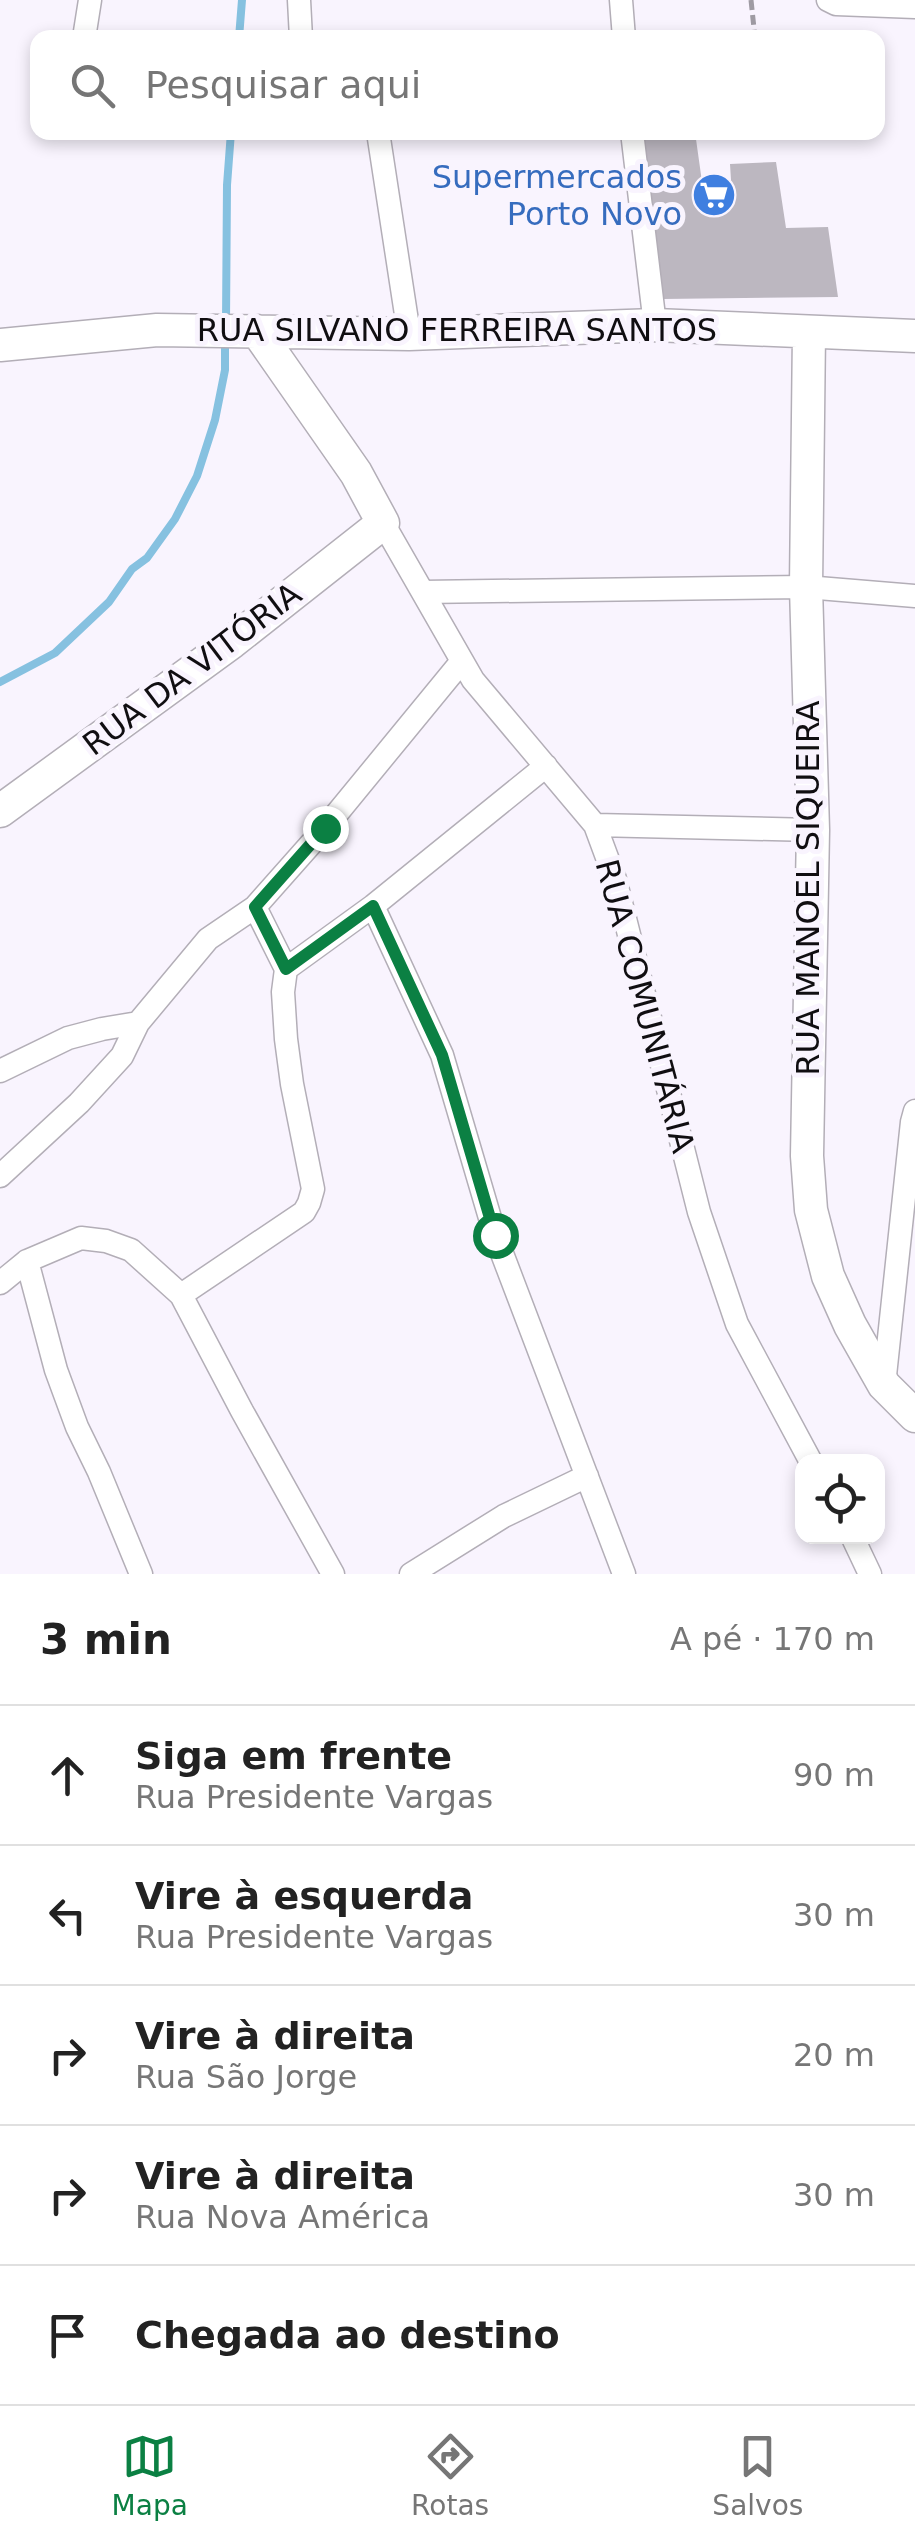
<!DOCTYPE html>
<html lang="pt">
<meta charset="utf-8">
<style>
body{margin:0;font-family:"DejaVu Sans",sans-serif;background:#f2f2f2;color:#222}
.controls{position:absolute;right:30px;bottom:30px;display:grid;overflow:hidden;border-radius:20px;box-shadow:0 5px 15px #0003}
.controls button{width:90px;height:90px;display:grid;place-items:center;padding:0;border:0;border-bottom:2px solid #e0e0e0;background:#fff;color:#222;font:50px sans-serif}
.stop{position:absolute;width:30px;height:30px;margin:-22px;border:8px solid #0b8043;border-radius:50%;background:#fff}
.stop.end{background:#0b8043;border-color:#fff;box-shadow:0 2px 10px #0008}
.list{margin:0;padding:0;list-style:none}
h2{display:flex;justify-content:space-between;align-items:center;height:130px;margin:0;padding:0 40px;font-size:42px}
h2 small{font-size:32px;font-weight:400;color:#767676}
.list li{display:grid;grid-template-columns:65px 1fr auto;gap:30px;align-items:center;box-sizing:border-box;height:140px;padding:0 40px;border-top:2px solid #e0e0e0}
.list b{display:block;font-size:38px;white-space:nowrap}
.list p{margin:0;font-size:32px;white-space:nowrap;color:#767676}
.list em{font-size:32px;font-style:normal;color:#767676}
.icon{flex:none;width:55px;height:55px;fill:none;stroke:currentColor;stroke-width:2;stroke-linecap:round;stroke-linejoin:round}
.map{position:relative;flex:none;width:915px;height:1574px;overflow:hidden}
.search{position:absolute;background:#fff;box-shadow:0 5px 15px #0003;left:30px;right:30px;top:30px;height:110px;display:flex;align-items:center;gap:25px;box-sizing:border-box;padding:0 35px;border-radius:20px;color:#767676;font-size:38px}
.sheet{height:830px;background:#fff}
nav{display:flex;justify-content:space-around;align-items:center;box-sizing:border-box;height:140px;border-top:2px solid #e0e0e0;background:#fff;font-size:28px;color:#767676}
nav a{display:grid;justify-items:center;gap:5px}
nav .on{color:#0b8043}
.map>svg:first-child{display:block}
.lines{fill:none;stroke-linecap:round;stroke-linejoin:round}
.stream{stroke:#86c1e0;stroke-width:8}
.building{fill:#bcb7c0}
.street-casing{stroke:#b3aeb7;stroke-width:25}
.secondary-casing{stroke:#b3aeb7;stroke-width:35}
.path{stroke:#9f9ba3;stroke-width:5;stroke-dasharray:10 5;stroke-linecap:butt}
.street{stroke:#fff;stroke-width:22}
.secondary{stroke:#fff;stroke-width:32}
.route{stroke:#0b8043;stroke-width:12}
.labels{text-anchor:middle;stroke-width:10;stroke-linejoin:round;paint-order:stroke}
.shop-label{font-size:32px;fill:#366cbe;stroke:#f9f4fe;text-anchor:end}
.street-label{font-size:32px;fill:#100e11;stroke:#f9f4fe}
</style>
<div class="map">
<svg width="915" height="1574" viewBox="0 0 915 1574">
<rect width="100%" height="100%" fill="#f9f4fe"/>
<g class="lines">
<path class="stream" d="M239,38L242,0
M226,322L227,185L231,132
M0,682L55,653L109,602L132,569L147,558L175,519L197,476L215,420L225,370V341"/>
</g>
<path class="building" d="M658,132H695L702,182L731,180L730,164L776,162L786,228L828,227L838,297L663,299L639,134Z"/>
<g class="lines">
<g class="street-casing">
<path id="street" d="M299,0L301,38
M621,0L624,38
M828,0L836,4L915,7
M84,38L90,0
M378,132L409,334
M632,132L655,325
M383,523L473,680L595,825L615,879L699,1212L737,1324L811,1462
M423,592L806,587L915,596
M595,825L813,830
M373,906L442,1055L495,1235L624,1574
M286,969L373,906L546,766
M0,1071L68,1038L102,1029L138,1023
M0,1176L79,1103L122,1056L138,1023L208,939L255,907L325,828L462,661
M27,1261L56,1370L77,1427L99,1472L141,1574
M0,1283L27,1261L81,1238L106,1241L131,1250L181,1295L242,1411L333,1574
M181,1295L304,1212L309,1203L313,1189L292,1084L286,1039L283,992L286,969L255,907
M884,1385L912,1122L915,1111
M852,1536L870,1574
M411,1574L504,1516L587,1476"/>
</g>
<g class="secondary-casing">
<path id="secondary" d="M809,332L806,587L813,830L807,1156L811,1210L828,1276L850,1325L884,1385L915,1416
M0,345L157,330L409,334L655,325L915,336
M0,811L232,642L383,523L356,473L257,331"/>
</g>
<path class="path" d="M751,0L755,38"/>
<use href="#street" class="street"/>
<use href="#secondary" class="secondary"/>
</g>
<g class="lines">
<path class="route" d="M325,828L255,907L286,969L373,906L442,1055L495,1235"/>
</g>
<defs>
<g id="supermarket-disc" transform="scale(2.25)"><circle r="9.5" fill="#3f7fe0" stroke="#f9f4fe"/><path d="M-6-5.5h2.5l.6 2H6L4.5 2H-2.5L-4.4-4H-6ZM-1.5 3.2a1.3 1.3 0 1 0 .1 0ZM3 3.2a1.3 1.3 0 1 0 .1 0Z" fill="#fff"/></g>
</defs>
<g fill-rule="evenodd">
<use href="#supermarket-disc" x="714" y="195"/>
</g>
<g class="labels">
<g class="shop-label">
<text x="682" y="188">Supermercados<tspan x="682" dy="37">Porto Novo</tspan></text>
</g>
<g class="street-label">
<text x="457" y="341">RUA SILVANO FERREIRA SANTOS</text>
<text transform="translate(192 669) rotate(-37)" y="11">RUA DA VITÓRIA</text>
<text transform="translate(808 888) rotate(-90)" y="11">RUA MANOEL SIQUEIRA</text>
<text transform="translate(645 1006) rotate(75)" y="11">RUA COMUNITÁRIA</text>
</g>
</g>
</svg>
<div class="controls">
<button><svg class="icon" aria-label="locate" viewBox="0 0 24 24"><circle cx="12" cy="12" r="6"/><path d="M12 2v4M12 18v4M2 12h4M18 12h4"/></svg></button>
</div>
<div class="stop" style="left:495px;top:1235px"></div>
<div class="stop end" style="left:325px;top:828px"></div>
<div class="search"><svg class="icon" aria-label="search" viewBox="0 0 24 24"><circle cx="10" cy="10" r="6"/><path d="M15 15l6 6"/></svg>Pesquisar aqui</div>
</div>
<section class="sheet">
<h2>3 min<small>A pé · 170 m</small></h2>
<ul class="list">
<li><svg class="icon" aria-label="ahead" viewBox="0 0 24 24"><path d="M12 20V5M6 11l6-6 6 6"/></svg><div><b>Siga em frente</b><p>Rua Presidente Vargas</p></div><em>90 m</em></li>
<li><svg class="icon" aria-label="left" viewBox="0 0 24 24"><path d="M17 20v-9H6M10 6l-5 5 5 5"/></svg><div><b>Vire à esquerda</b><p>Rua Presidente Vargas</p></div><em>30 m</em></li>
<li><svg class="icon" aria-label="right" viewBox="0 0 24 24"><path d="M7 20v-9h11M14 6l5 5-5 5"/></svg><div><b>Vire à direita</b><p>Rua São Jorge</p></div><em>20 m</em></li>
<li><svg class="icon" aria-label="right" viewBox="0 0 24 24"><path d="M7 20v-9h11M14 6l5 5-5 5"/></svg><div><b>Vire à direita</b><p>Rua Nova América</p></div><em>30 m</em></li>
<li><svg class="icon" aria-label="arrive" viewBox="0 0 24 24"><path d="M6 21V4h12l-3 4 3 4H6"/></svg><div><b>Chegada ao destino</b></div></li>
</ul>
</section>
<nav>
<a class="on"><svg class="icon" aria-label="map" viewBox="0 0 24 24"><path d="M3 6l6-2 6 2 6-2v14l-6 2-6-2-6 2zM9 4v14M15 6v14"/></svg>Mapa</a>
<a><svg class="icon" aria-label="directions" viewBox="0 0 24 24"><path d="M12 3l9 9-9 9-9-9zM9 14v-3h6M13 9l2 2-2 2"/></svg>Rotas</a>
<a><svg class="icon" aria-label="saved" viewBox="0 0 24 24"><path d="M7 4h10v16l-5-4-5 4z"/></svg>Salvos</a>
</nav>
